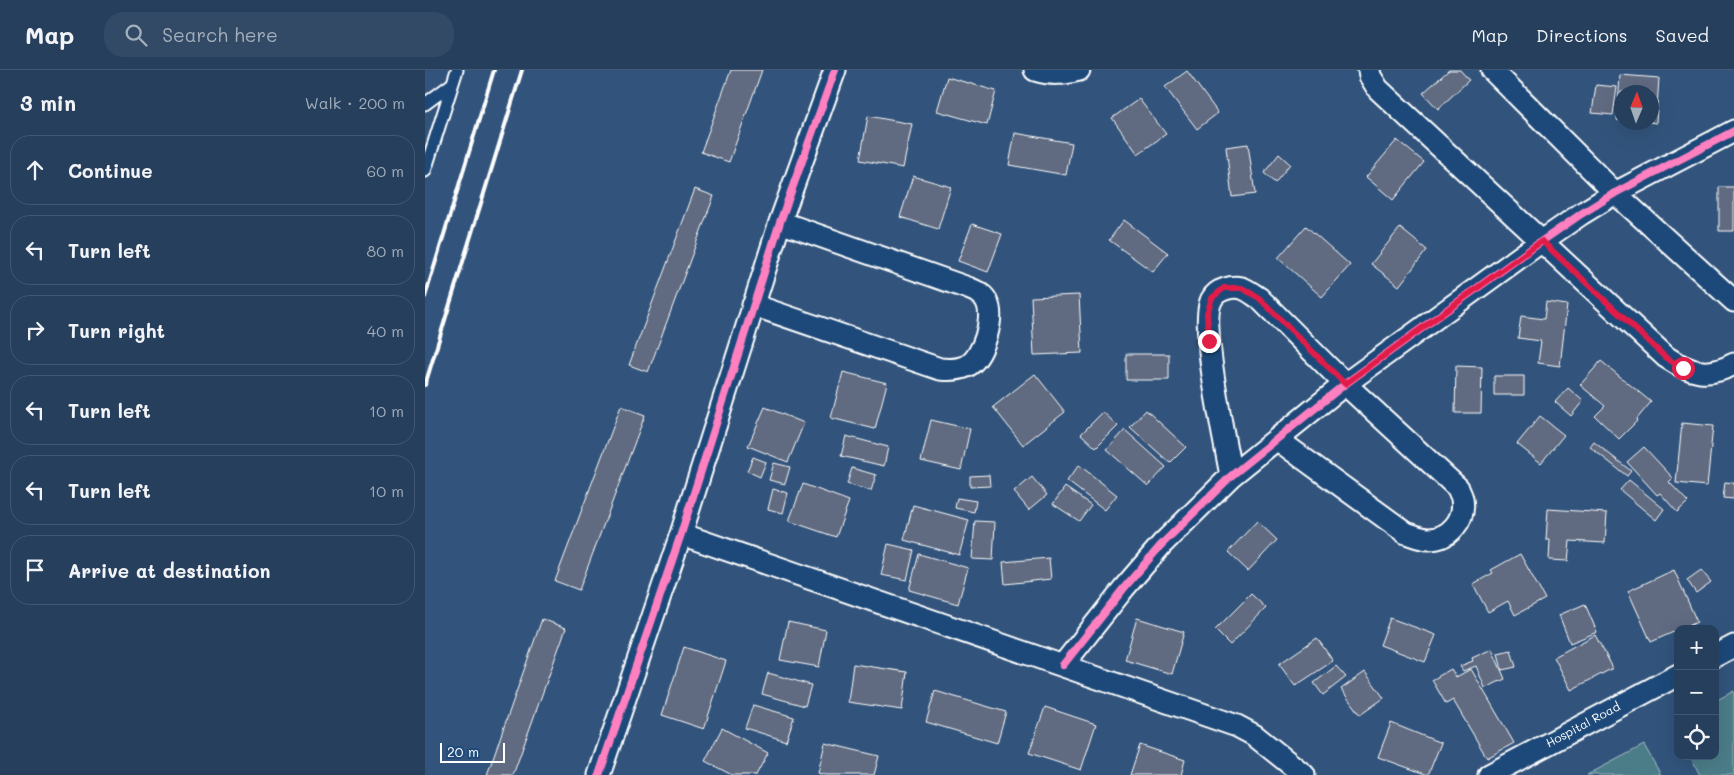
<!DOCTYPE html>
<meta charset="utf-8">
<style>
body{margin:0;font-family:Mali,sans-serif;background:#324a66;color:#f1f3f6}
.controls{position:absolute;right:15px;bottom:15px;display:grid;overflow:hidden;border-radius:10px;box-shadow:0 5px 20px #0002}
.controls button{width:45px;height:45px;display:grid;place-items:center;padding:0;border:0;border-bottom:1px solid #425872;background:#263f5d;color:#f1f3f6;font:25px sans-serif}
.compass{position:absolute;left:1189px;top:15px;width:45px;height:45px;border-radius:50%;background:#263f5d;box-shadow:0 5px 20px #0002;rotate:2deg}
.scale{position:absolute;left:15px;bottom:12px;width:65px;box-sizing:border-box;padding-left:5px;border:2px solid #fff;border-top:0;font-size:14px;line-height:18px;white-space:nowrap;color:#fff;-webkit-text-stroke:4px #1f4a7a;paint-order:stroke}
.stop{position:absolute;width:15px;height:15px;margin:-11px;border:4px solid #e11d48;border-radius:50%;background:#fff}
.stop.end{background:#e11d48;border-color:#fff;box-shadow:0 1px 5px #0008}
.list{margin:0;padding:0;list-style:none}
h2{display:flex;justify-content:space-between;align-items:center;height:65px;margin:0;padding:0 20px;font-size:21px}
h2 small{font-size:16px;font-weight:400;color:#a4afbc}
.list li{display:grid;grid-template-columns:32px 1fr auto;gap:15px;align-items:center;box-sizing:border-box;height:70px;margin:0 10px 10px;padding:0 10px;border:1px solid #425872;border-radius:20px}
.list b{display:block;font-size:19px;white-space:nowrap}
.list em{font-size:16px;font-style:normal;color:#a4afbc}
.icon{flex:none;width:28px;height:28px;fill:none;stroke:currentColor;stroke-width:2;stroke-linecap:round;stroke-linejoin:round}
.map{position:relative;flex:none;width:1309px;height:705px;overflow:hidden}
header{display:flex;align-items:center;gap:30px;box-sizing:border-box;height:70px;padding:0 25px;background:#263f5d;border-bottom:1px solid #425872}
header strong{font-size:24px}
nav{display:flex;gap:28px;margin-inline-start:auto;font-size:18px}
.search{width:350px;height:45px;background:#324a66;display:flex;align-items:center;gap:12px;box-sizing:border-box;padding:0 18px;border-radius:20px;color:#a4afbc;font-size:19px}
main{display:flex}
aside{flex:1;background:#263f5d}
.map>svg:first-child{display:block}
.green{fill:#4b7d89;stroke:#a5bec4}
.building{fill:#606b80;stroke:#fff}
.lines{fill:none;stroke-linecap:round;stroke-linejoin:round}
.lane-casing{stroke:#fff;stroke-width:15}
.street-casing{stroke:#fff;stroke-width:25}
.lane{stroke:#1f4a7a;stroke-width:11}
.street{stroke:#1f4a7a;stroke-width:21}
.rail{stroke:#fff;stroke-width:4}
.cycleway-casing{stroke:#1f4a7a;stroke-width:11}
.cycleway{stroke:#ff80c0;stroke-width:8}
.route{stroke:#e11d48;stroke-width:6}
.labels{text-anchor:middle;stroke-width:4.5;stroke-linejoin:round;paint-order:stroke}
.street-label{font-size:12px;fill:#fff;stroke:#1f4a7a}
</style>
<header>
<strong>Map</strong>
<div class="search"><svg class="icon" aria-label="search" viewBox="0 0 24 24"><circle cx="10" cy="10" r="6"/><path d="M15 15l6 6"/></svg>Search here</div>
<nav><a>Map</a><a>Directions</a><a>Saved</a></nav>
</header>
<main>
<aside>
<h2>3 min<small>Walk · 200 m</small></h2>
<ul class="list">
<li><svg class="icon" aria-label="ahead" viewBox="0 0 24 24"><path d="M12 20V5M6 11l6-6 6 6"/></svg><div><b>Continue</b></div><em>60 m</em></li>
<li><svg class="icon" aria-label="left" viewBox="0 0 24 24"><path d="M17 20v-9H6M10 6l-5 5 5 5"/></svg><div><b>Turn left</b></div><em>80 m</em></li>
<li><svg class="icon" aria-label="right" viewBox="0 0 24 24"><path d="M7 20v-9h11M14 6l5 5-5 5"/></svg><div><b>Turn right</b></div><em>40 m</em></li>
<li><svg class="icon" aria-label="left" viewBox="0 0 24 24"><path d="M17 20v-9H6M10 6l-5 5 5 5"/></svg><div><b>Turn left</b></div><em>10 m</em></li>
<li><svg class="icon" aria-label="left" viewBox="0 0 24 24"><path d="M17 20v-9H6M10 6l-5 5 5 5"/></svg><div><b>Turn left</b></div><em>10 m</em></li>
<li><svg class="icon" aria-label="arrive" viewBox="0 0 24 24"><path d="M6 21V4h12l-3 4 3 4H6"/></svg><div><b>Arrive at destination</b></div></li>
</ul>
</aside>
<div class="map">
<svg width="1309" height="705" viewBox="0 0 1309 705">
<rect width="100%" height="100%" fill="#32547c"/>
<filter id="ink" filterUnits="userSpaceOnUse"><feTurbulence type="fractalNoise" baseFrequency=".02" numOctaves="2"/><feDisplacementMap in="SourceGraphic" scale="10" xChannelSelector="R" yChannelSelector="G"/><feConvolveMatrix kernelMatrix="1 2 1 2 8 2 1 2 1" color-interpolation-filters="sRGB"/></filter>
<g filter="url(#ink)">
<path class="green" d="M1309,621V705H1275L1265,686H1290V631Z
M1219,675L1236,705H1162Z"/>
<path class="building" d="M306,0H337L304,92L276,82Z
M1024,0H1035L1044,10L1013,39L998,23Z
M762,1L793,43L772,59L740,17Z
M1195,5L1234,8L1231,53L1223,52H1226V22H1196V51L1192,50Z
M522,7L571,21L562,55L512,41Z
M1171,15L1192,17L1188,45L1167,43Z
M714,29L741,64L713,84L687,48Z
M443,46L487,54L478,98L435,90Z
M590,63L647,73L641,105L584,95Z
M972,70L999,92L968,130L941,107Z
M823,74L830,124L807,127L801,77Z
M854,84L865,94L850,113L839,103Z
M488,106L526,117L513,159L475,147Z
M1294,117H1309V161H1294Z
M270,119L289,126L223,302L204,295Z
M699,150L743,183L728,202L684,170Z
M547,154L577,164L563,202L533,191Z
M881,156L925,195L897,227L853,188Z
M975,158L1002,180L974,216L946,194Z
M654,225L657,283L609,285L606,227Z
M1121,232L1142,235L1135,296L1113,293L1116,271L1093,268L1096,246L1119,249Z
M701,284H744V310H701Z
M1176,291L1226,332L1211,350L1212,351L1194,369L1170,346L1180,336L1155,315Z
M1031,296L1057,297L1056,343H1030Z
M418,302L462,313L450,359L406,348Z
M610,304L640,342L598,375L568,337Z
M1069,306H1099V325H1069Z
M1143,318L1158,331L1146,346L1130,332Z
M196,336L220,345L154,520L130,511Z
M340,337L379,353L363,392L323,376Z
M721,340L761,377L745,393L705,357Z
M678,342L693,356L671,378L656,364Z
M1115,346L1139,365L1116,393L1092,374Z
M506,350L545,359L536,400L496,391Z
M1257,353L1288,356L1282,416L1251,413Z
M700,360L741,397L723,416L682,380Z
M421,366L463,377L459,396L416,386Z
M1169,372L1206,401L1202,406L1165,377Z
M1219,377L1248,408L1244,412L1263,432L1252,442L1235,423L1232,425L1202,392Z
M328,387L341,392L335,407L322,401Z
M349,393L365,397L360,414L344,410Z
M654,395L692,425L680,440L642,411Z
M427,398L451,405L446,421L422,414Z
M564,405L565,416L545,417V406Z
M607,407L622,425L604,440L589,422Z
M1204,410L1239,439L1231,450L1195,420Z
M1300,412L1309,413V429L1298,428Z
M378,414L424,431L411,467L364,451Z
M640,417L666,435L654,451L628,434Z
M348,419L363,423L358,443L343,439Z
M532,428L551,431L549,442L530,438Z
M488,435L544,450L534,485L479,470Z
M1123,439L1182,443L1180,473L1145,471L1143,491L1124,490L1125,470H1121Z
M550,451L570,452L568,490L547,489Z
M832,451L852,470L823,501L803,482Z
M463,474L489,480L482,510L456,505Z
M494,484L543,498L533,534L484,520Z
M1095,484L1120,529L1090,545L1083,531L1063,542L1048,514L1068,503L1066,500Z
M624,488L626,509L580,514L578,492Z
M1249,500L1272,552L1257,559H1253V560L1226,572L1203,521Z
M1276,500L1286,512L1271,523L1262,510Z
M826,524L841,538L805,575L790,560Z
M1160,534L1172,562L1145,573L1134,545Z
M712,548L759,562L747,604L700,590Z
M965,548L1011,565L1000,592L955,575Z
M117,549L141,558L88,705H62Z
M363,552L401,560L394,597L355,590Z
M1170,565L1188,598L1146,620L1129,587Z
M892,568L908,591L870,616L854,594Z
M259,577L301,591L279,659L237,645Z
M1067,579L1080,609L1060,618L1051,596L1038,601L1035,596L1048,591L1047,588Z
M1086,580L1091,597L1077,600L1073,583Z
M428,594L482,602L477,640L423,632Z
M911,596L921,607L898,625L889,613Z
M1026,599L1031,607L1046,599L1089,673L1062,688L1028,630L1021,634L1007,610Z
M940,602L959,628L935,645L916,619Z
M343,603L386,615L380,636L337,624Z
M510,621L581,642L572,673L501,652Z
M328,635L369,647L361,671L320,658Z
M620,637L671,654L656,700L604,683Z
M966,653L1016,673L1003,705L953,687Z
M297,658L343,683L331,705H307L280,691Z
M400,673L454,686L449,705H400L393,703Z
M715,675L760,690L756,705H705Z"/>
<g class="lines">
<g class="lane-casing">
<path id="lane" d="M0,34L27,14
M0,101L32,0"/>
</g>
<g class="street-casing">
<path id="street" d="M610,0C626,5 638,4 654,0
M944,0L945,6L953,19L1241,287C1265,303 1283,308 1309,294
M1067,0L1190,123L1309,231
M328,235L515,299C524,300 533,300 542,296C558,288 570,248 562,232C559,224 550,221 543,218L355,152
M806,406C801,376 773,251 787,229C792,219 807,216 817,218C823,220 829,225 834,228L920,314L1033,418C1034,422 1037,426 1037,429C1041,450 1024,469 1004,469C996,469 988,465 981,463L853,370
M256,464L812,656L829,665L879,705
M1290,586L1309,576
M638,595L699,518L737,474L806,406L920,314L1117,171L1156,144L1190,123L1309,61
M174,705L256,464L355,152L410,0
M1064,705L1253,605"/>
</g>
<use href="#lane" class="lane"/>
<use href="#street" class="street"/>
<path class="rail" d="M0,227L69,0
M0,315L97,0"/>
<g class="cycleway-casing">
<path id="cycleway" d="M638,595L699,518L737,474L806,406L920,314L1117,171L1156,144L1190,123L1309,61
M174,705L256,464L355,152L410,0"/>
</g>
<use href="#cycleway" class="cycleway"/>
</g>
</g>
<g class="lines" filter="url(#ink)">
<path class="route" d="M784,271L782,243L787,228L799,218H817L834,228L920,314L1117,171L1241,288L1258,298"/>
</g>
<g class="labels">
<g class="street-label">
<text transform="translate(1158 655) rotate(-28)" y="4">Hospital Road</text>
</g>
</g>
</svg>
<div class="controls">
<button>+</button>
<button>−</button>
<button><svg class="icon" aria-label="locate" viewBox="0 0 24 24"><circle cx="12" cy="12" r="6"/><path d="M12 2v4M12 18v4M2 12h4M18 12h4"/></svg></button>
</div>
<svg class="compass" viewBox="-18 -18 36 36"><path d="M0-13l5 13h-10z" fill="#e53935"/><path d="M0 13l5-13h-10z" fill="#a4afbc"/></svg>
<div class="scale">20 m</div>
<div class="stop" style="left:1258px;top:298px"></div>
<div class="stop end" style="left:784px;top:271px"></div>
</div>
</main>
